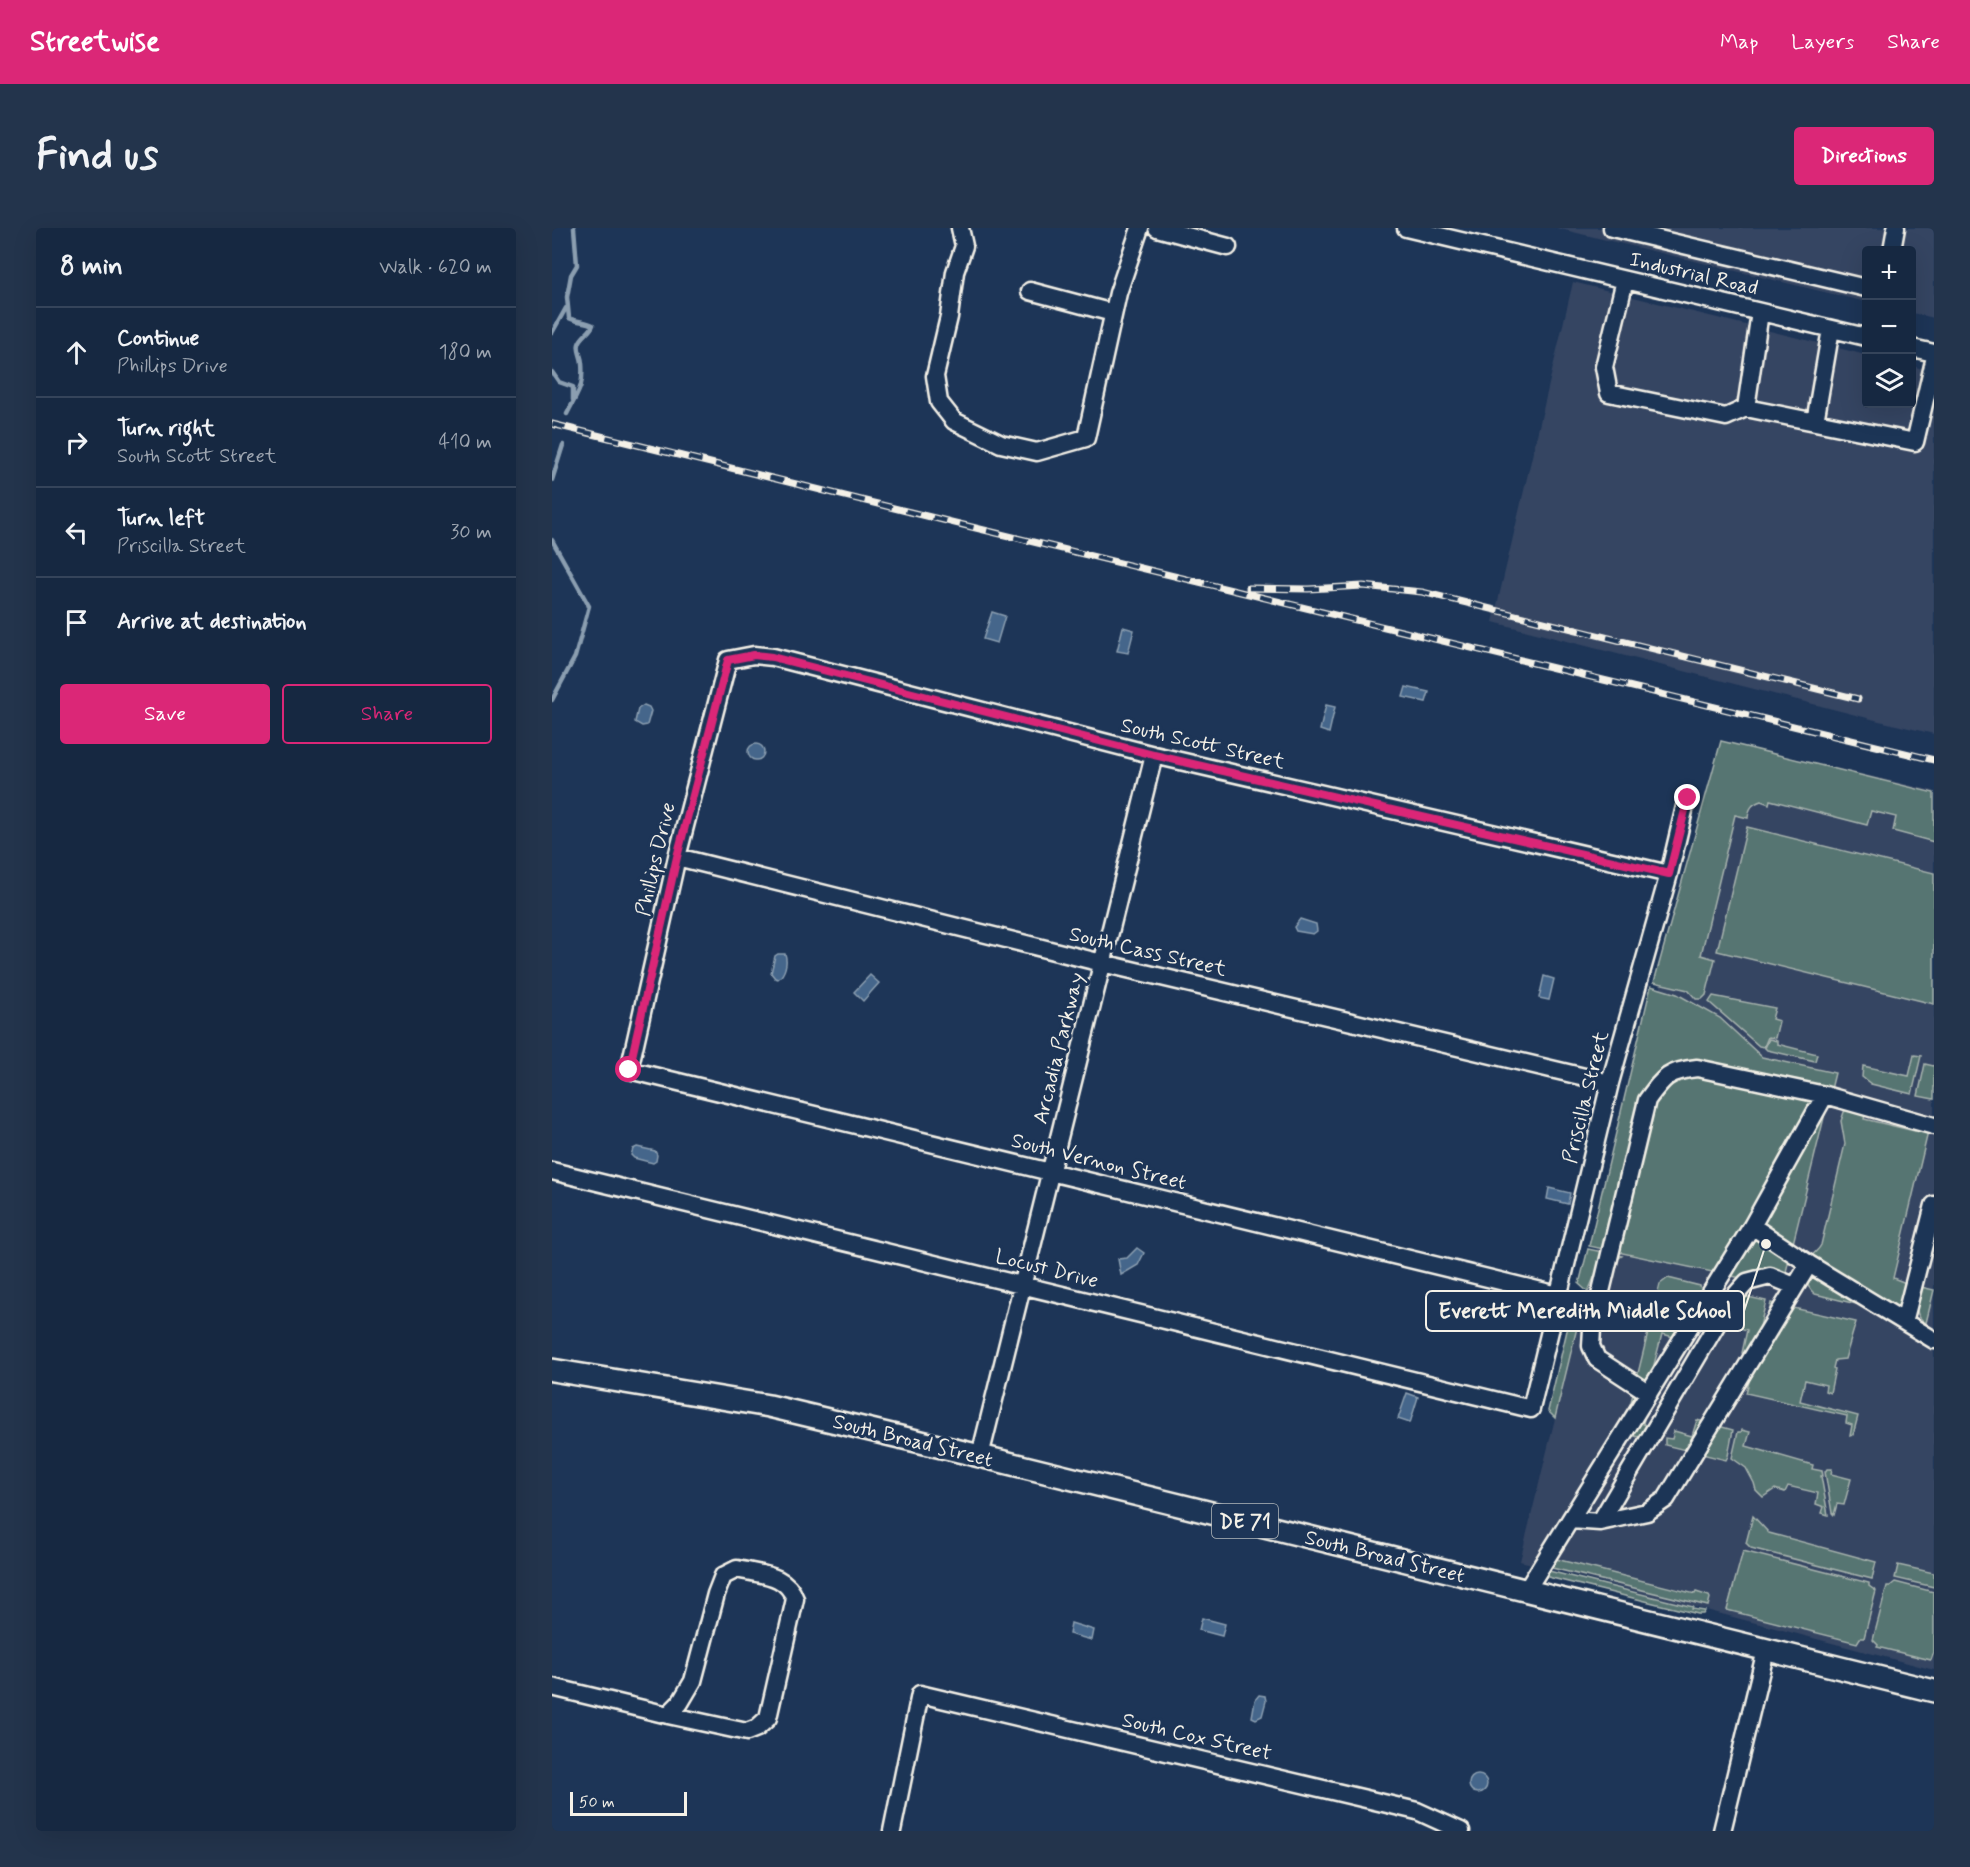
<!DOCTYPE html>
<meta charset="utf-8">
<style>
body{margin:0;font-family:Mynerve,sans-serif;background:#23344c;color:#f1f3f6}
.controls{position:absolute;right:18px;top:18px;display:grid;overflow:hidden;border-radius:6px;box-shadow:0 6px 24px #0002}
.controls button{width:54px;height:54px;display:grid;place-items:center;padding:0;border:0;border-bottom:2px solid #35445a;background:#162841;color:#f1f3f6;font:30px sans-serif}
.scale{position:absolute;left:18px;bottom:15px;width:117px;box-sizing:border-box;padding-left:6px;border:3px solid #f4f1e8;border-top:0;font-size:16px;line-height:21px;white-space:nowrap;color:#f4f1e8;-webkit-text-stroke:4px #1d3557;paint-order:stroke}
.stop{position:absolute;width:18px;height:18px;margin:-14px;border:4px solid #db2777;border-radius:50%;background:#fff}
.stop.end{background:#db2777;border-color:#fff;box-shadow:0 2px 6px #0008}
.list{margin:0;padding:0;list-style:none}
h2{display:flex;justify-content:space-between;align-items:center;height:78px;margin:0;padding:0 24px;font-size:26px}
h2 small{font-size:20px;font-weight:400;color:#9ea6b1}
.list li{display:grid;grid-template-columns:39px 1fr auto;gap:18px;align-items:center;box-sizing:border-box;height:90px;padding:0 24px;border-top:2px solid #35445a}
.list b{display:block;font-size:22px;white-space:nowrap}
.list p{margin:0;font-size:20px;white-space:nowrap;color:#9ea6b1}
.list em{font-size:20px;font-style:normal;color:#9ea6b1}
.actions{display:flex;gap:12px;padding:18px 24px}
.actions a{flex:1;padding:14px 0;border:2px solid #db2777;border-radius:6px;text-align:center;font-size:21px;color:#db2777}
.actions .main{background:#db2777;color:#fff}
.icon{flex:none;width:33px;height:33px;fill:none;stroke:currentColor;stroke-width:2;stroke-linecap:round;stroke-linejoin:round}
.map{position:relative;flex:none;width:1382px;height:1603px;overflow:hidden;border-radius:6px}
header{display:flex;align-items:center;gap:36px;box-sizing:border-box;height:84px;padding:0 30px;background:#db2777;color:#fff}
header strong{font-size:28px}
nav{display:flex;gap:33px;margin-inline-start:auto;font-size:21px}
.intro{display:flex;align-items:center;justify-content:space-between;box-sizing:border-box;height:144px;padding:0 36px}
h1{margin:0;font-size:42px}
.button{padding:15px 27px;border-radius:6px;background:#db2777;color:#fff;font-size:21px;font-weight:700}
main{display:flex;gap:36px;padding:0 36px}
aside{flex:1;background:#162841;border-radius:6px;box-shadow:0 6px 24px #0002}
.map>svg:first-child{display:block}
.built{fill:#344462}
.green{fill:#577472;stroke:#a6b2ad;stroke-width:1.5}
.water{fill:#45668b;stroke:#8b9eb0;stroke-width:1.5}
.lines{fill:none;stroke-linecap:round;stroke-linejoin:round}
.stream{stroke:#8b9eb0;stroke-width:4.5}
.minor-casing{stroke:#f4f1e8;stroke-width:21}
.major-casing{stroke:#f4f1e8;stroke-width:26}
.minor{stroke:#1d3557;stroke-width:16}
.major{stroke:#1d3557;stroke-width:21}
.rail-casing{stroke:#f4f1e8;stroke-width:7}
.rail{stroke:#1d3557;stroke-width:4.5;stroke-dasharray:14;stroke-linecap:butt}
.route{stroke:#db2777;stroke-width:8}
.labels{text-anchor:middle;stroke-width:6;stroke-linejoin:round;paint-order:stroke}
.shield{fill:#1d3557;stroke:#b4b9bc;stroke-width:1.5}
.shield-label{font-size:20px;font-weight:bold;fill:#f4f1e8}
.street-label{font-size:21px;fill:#f4f1e8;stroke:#1d3557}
.leader{fill:none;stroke:#f4f1e8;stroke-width:2}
.callout-dot{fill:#f4f1e8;stroke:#1d3557;stroke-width:2}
.callout{fill:#1d3557;stroke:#f4f1e8;stroke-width:2}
.callout-label{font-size:22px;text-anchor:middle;font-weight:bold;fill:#f4f1e8}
</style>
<header>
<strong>Streetwise</strong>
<nav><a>Map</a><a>Layers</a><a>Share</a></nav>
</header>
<div class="intro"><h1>Find us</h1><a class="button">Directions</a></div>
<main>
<aside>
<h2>8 min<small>Walk · 620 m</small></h2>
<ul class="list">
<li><svg class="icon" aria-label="ahead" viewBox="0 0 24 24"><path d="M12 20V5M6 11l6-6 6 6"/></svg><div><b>Continue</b><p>Phillips Drive</p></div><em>180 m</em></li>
<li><svg class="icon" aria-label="right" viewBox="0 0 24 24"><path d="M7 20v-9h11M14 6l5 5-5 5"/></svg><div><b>Turn right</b><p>South Scott Street</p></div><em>410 m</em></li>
<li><svg class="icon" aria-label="left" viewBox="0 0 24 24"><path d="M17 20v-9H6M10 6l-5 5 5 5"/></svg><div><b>Turn left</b><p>Priscilla Street</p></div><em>30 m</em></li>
<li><svg class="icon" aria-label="arrive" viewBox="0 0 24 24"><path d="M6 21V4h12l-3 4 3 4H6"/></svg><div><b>Arrive at destination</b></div></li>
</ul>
<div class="actions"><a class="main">Save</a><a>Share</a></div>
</aside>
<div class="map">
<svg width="1382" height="1603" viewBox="0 0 1382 1603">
<rect width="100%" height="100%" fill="#1d3557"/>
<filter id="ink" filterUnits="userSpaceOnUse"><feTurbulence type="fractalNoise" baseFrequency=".0167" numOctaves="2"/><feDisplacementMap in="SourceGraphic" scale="12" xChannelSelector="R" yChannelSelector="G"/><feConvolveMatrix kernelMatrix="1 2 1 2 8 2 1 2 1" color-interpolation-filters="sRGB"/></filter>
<g filter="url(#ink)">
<path class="built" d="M1004,0H1382V90L1360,85V22H1314V74Z
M1021,54L1314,127V176H1360V138L1382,144V506L1327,493L941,394Z
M1169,513L1382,563V1442L968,1333Z"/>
<path class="green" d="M1169,513L1382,565V614L1341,603L1344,589L1319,583L1315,597L1218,572L1217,576L1209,573C1200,576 1197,580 1196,590L1183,587L1149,727L1163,731L1154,767L1150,771H1144L1136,762L1102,754Z
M1195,599L1382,645V776L1165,723Z
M1099,758L1125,766L1168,790L1210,829L1283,845L1232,1052L1227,1058L1037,1018Z
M1161,768L1223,780L1220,791L1227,793L1223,810L1216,809L1212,819L1207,818L1157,774Z
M1217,811L1225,813V816L1265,826L1263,833L1215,822L1213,820Z
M1362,827L1369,828L1360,866L1319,856L1310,849L1311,838L1357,848Z
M1373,836L1382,838V871L1366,868Z
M1301,876L1315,879L1312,891L1363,903L1366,892L1377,900L1341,1050L1354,1055L1348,1075L1341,1085L1263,1066C1251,1057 1253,1042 1259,1029C1262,1024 1267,1022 1269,1017L1293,916L1289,893L1292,884Z
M1036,1021L1070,1028L1043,1047L1036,1064L1027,1056Z
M1116,1050L1148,1058L1149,1061L1140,1099L1129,1111L1110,1106L1092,1175L1095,1177L1091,1196L1108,1201L1102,1213L1075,1206L1072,1202L1108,1056Z
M1369,1059L1382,1062L1374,1095C1359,1086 1366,1073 1369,1059Z
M1156,1060L1214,1073L1201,1129L1190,1125L1195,1102L1169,1095L1155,1103L1147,1100Z
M1219,1075L1304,1094L1293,1131L1283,1132L1281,1140L1283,1141L1278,1165L1273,1163L1274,1157L1253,1152L1248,1173L1306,1188L1301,1207L1298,1208L1300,1197L1294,1195L1295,1188L1194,1165L1199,1146L1205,1136Z
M1021,1077L1030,1079L1003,1190L996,1183Z
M1145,1192L1181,1202L1176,1228L1174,1232L1113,1217V1210L1120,1211L1122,1203L1140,1208Z
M1190,1202L1198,1204L1194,1218L1261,1237L1260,1241L1270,1243L1271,1248H1269L1276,1287L1270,1285L1272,1279L1264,1276L1266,1265L1236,1258L1233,1264L1223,1261L1211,1269L1204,1262L1202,1255L1194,1240L1180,1230L1186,1204H1189Z
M1275,1241H1280L1279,1246L1299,1251L1292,1277L1285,1276L1282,1287L1280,1285L1273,1244Z
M1201,1288L1217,1305L1324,1334L1320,1351L1199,1320L1194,1315Z
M1191,1323L1317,1355V1358L1324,1363L1312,1410H1308L1305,1415L1175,1382Z
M996,1329L1143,1366L1144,1364L1157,1368L1158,1370L1156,1378L988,1337Z
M1346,1337L1382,1345V1359L1343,1350Z
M989,1341L1141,1379L1140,1381L1153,1383L1151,1386H1146L992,1348Z
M1343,1354L1382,1364V1424L1379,1432L1325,1419L1326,1417L1321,1412L1335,1358H1338Z"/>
<path class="water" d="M440,384L453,388L445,415L431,411Z
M571,399L582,402L576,425L565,423Z
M854,459L877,464L874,474L851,469Z
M92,477L97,479L99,483L95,497L90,498L83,494L86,481Z
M774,477L783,479L777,505L768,502Z
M196 524a8 8 0 1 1 16 0a8 8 0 1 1-16 0Z
M748,691L764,696L765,703L761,706L744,703L742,699Z
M226,726H233C236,734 233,746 226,751L223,750L219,745L223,728Z
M318,747L327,755L311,773L302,764Z
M992,748L1002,751L997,772L987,770Z
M85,919L103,923L105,927L104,933L101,935L82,930L79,927L81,921Z
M997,960L1018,965L1016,976L995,971Z
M585,1020L592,1025L586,1037L569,1047L566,1031L575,1030Z
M855,1165L866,1169L858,1195L846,1191Z
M650,1390L673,1396L670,1408L647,1402Z
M519,1395L542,1402L540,1412L517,1406Z
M707,1467L713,1468L714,1473L710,1488L704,1491L700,1489L703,1472Z
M917 1556a9 9 0 1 1 18 0a9 9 0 1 1-18 0Z"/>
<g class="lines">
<path class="stream" d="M0,105L14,80
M0,144L7,154L21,159V172
M15,186C26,164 32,160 30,135C30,129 25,122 27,116C29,108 38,105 41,97C33,93 25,94 17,90L15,69L19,47L25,37L22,0
M0,252L11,217
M0,312L37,378L23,429L0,472"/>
<g class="minor-casing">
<path id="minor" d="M408,0L412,18L403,44L397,89L383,148L387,174L402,193L449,216L485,224L534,210L566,65L588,0
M605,0L676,19
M854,0L1314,109
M1060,0L1314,60
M1340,22L1344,0
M1073,52L1052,139L1057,165L1174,189L1194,180L1363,214L1382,133
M478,63L561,85
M1360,120L1382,125
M1194,180L1208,84
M1263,194L1279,101
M125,629L550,735L1058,855
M0,943L979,1181L1058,855L1117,646L1135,570
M1200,998L1273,867L1382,898
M1006,1067L77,842L125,629L176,432L202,427L221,429L602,527L1117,646
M1352,1094L1382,977
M1097,1165L1045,1131L1039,1118L1040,1101L1095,872C1112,849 1116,843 1145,840L1273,867
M428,1228L602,527
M1019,1292L1048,1294L1095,1284L1114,1271L1257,1036
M1048,1294L1179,1072L1195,1054L1218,1048L1242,1058
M974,1363L1200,998L1257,1036L1382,1112
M0,1459L116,1487L195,1504L205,1500L216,1490L243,1371C234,1345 209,1347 185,1341L171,1348L164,1366L141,1453L128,1475L116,1487
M340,1603L368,1466L865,1583L909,1603
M1170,1603L1214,1422"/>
</g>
<g class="major-casing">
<path id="major" d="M0,1142L217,1178L428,1228L1382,1463"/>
</g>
<use href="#minor" class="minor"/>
<use href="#major" class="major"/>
<g class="rail-casing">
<path id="rail" d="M0,196L403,295L1382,532
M697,360L756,361L811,358L870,364L1306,471"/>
</g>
<use href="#rail" class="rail"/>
</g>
</g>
<g class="lines" filter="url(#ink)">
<path class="route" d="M77,842L125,629L176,432L202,427L220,429L602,527L1117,646L1136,570"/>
</g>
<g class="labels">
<rect class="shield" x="660" y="1276" width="66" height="34" rx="4.5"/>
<g class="shield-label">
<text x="693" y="1300">DE 71</text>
</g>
<g class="street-label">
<text transform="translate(1142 45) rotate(13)" y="7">Industrial Road</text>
<text transform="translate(651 515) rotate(13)" y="7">South Scott Street</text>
<text transform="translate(103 631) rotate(-77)" y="7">Phillips Drive</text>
<text transform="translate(596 723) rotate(13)" y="7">South Cass Street</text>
<text transform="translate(506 820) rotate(-76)" y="7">Arcadia Parkway</text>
<text transform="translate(1033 869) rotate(-76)" y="7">Priscilla Street</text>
<text transform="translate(547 933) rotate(14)" y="7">South Vernon Street</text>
<text transform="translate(495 1040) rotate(14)" y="7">Locust Drive</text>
<text transform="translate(361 1212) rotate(14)" y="7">South Broad Street</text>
<text transform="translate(833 1328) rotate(14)" y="7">South Broad Street</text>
<text transform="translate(645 1508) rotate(13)" y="7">South Cox Street</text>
</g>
</g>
<path class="leader" d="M1214 1016L1192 1083"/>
<circle class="callout-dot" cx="1214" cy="1016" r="6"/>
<rect class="callout" x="874" y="1063" width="318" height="40" rx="6"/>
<g class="callout-label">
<text x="1033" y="1090">Everett Meredith Middle School</text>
</g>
</svg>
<div class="controls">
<button>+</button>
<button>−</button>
<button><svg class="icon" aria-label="layers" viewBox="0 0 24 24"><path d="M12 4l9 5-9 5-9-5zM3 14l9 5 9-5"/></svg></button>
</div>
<div class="scale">50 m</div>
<div class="stop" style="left:77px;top:842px"></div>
<div class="stop end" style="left:1136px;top:570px"></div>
</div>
</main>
